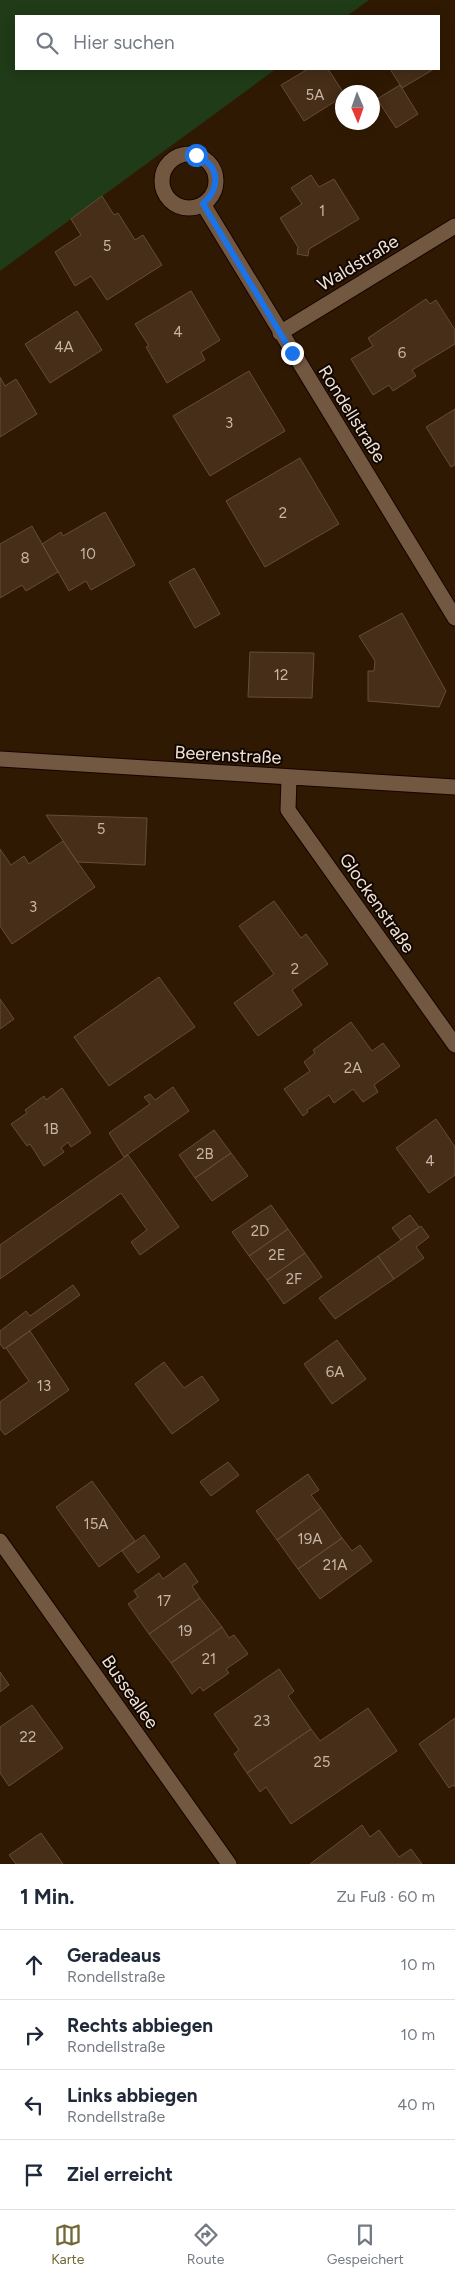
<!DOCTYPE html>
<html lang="de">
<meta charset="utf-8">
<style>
body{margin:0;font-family:Figtree,sans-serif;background:#f2f2f3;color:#1f2937}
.compass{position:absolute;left:335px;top:85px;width:45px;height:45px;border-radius:50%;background:#fff;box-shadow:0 2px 12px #0003;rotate:178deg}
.stop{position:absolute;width:15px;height:15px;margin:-11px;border:4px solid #1a73e8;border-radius:50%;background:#fff}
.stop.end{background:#1a73e8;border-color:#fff;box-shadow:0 1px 5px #0008}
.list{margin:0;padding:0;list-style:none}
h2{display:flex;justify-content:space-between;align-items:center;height:65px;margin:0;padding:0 20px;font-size:21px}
h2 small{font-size:16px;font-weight:400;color:#747a83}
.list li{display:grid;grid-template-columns:32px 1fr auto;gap:15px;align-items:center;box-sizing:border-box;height:70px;padding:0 20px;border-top:1px solid #e0e1e3}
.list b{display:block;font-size:19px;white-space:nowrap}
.list p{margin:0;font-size:16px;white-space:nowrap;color:#747a83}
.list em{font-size:16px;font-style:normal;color:#747a83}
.icon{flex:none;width:28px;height:28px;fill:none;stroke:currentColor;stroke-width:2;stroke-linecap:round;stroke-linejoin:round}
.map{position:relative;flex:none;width:455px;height:1864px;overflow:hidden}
.search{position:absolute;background:#fff;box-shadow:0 2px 12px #0003;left:15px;right:15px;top:15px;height:55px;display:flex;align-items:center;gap:12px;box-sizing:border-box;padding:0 18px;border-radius:0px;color:#747a83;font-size:19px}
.sheet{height:345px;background:#fff}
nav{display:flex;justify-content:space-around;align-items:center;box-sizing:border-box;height:70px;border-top:1px solid #e0e1e3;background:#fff;font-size:14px;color:#747a83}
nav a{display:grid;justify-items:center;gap:2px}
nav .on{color:#736736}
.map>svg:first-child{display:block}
.green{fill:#203b18}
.building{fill:#462e18;stroke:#674c36}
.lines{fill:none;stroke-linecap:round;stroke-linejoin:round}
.street-casing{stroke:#160400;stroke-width:17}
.street{stroke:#735841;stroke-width:15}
.route{stroke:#1a73e8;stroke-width:6}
.labels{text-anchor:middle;stroke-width:4;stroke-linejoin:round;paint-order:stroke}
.number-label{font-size:15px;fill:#c7b5a6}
.street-label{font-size:18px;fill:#f2e2d5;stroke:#100702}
</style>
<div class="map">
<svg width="455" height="1864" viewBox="0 0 455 1864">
<rect width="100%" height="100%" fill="#2f1903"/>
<path class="green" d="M0,0H369L347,16H16V69H276L0,271Z"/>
<path class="building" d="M308,69H328L343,92L342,97L304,121L281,85Z
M390,69H434L402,88Z
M400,85L418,114L396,128L377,99Z
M311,175L319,187L334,179L359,219L309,249L308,256L297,254L298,247L280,218L302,204L291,188Z
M102,196L114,215L118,213L135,240L143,235L162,265L107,300L91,276L75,286L55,252L81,235L71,219Z
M191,291L220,340L201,352L205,360L167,383L146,347L149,346L135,324Z
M426,299L430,304L436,300L455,330V344L412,370L416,376L393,391L389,385L373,395L351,359L373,346L368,338Z
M77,311L102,350L50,383L25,344Z
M249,371L285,431L210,476L173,416Z
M0,377L5,386L16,379L37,414L0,437Z
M455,409V465L451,467L426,427Z
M300,458L339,524L265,567L226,501Z
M105,512L135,565L91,590L86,581L69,591L42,544L61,532L63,536Z
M32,526L58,572L26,591L22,585L0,598V544Z
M194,568L220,614L195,628L169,582Z
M402,613L446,691L439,707L368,701V671H374L375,661L359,636Z
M250,652L314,653L312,698L248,697Z
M46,815L147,818L145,865L77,862Z
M63,841L95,887L12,944L0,926V849L11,865L24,856L29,864Z
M274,901L301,938L306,934L328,964L292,990L302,1005L258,1036L234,1003L274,974L239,926Z
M159,977L195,1027L109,1086L74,1037Z
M0,999L14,1019L0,1029Z
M351,1022L372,1051L383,1043L400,1066L374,1085L378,1092L363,1102L353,1089L334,1103L329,1095L307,1110L308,1112L303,1116L284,1089L310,1071L304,1062L315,1053L313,1050Z
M173,1087L189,1111L124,1157L109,1133L150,1104L144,1097L150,1094L155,1100Z
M62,1088L91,1133L71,1147L68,1142L61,1148L64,1152L44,1166L30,1144L27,1146L11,1124L27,1113L25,1110L44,1096L46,1100Z
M436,1119L455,1147V1175L429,1193L396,1148Z
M214,1130L231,1153L195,1178L179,1155Z
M231,1153L248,1176L212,1201L195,1178Z
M128,1155L179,1227L140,1255L131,1242L147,1230L121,1193L0,1279V1245Z
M271,1205L288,1229L249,1256L232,1232Z
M410,1215L419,1227L401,1240L392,1228Z
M421,1226L429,1237L416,1247L424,1258L394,1279L378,1256Z
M288,1229L305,1253L267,1280L249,1256Z
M305,1253L322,1277L284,1304L267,1280Z
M378,1256L394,1279L335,1319L319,1298Z
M73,1285L80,1295L4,1349L0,1344V1331L26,1311L30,1316Z
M30,1331L69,1390L5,1435L0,1429V1402L29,1381L6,1348Z
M337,1340L366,1379L332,1404L304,1364Z
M164,1362L184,1388L202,1376L219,1400L172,1434L135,1384Z
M228,1462L239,1475L211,1496L200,1482Z
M308,1474L319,1490L311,1495L321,1508L277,1540L256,1511Z
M92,1481L135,1541L99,1567L56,1507Z
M321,1508L342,1538L298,1569L277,1540Z
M144,1535L160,1557L138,1573L122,1551Z
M342,1538L352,1551L360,1545L372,1561L320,1599L298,1569Z
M185,1563L198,1582L192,1586L200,1598L149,1634L128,1604L138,1597L134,1591L159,1573L163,1579Z
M200,1598L222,1627L171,1663L149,1634Z
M222,1627L229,1638L234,1635L248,1654L226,1669L229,1673L203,1691L200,1687L192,1694L171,1663Z
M279,1669L294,1691L288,1696L311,1729L247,1773L234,1754L239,1750L214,1714Z
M0,1672L9,1685L0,1692Z
M32,1705L63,1748L9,1786L0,1773V1727Z
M368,1708L397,1751L291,1824L266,1787L260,1792L247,1773L311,1729L320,1741Z
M455,1718V1787L453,1785L449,1788L419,1744Z
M362,1825L370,1837L379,1830L399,1857L411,1849L422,1864H310Z
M41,1833L63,1864H16L9,1855Z"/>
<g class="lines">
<g class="street-casing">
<path id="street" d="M162 181a27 27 0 1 1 54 0a27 27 0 1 1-54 0Z
M203,204L455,618
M280,333L455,226
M0,759L455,787
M289,777L288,810L455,1045
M0,1541L229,1864"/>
</g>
<use href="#street" class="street"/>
</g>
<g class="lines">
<path class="route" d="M196,155C220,166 221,187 203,204L292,353"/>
</g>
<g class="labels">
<g class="number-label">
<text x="315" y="100">5A</text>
<text x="322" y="216">1</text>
<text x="107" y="251">5</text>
<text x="178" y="337">4</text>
<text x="64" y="352">4A</text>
<text x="402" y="358">6</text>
<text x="229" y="428">3</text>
<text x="283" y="518">2</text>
<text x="88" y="559">10</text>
<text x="25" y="563">8</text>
<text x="281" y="680">12</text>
<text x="101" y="834">5</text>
<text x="33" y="912">3</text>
<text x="295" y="974">2</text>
<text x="353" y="1073">2A</text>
<text x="51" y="1134">1B</text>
<text x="205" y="1159">2B</text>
<text x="430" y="1166">4</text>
<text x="260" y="1236">2D</text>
<text x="277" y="1260">2E</text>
<text x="294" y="1284">2F</text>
<text x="335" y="1377">6A</text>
<text x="44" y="1391">13</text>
<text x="96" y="1529">15A</text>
<text x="310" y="1544">19A</text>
<text x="335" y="1570">21A</text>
<text x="164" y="1606">17</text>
<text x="185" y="1636">19</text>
<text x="209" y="1664">21</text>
<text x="262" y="1726">23</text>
<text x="28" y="1742">22</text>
<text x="322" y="1767">25</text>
</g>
<g class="street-label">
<text transform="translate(358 263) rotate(-31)" y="6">Waldstraße</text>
<text transform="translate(352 414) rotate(58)" y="6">Rondellstraße</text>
<text transform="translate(228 755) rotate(3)" y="6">Beerenstraße</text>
<text transform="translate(377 903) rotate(55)" y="6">Glockenstraße</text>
<text transform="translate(130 1692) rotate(55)" y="6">Busseallee</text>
</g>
</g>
</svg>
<svg class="compass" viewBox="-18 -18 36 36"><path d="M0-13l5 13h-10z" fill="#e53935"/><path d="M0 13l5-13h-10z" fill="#747a83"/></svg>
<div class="stop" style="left:196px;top:155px"></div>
<div class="stop end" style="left:292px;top:353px"></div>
<div class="search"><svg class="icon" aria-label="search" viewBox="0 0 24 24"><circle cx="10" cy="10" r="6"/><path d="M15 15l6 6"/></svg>Hier suchen</div>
</div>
<section class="sheet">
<h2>1 Min.<small>Zu Fuß · 60 m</small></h2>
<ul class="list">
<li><svg class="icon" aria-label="ahead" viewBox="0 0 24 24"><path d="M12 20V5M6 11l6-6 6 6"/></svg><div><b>Geradeaus</b><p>Rondellstraße</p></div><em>10 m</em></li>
<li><svg class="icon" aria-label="right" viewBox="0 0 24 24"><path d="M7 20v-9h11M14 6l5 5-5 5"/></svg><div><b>Rechts abbiegen</b><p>Rondellstraße</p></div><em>10 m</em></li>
<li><svg class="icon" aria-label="left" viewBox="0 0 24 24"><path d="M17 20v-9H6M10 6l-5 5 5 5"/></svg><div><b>Links abbiegen</b><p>Rondellstraße</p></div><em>40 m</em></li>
<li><svg class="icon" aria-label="arrive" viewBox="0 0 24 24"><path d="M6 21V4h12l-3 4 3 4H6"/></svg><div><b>Ziel erreicht</b></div></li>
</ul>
</section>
<nav>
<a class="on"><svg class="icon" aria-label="map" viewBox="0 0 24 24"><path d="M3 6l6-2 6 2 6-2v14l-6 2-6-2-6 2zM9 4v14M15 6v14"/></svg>Karte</a>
<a><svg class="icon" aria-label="directions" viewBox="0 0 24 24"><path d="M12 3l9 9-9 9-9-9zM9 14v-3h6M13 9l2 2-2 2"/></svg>Route</a>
<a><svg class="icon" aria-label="saved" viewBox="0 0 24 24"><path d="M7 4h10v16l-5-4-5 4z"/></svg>Gespeichert</a>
</nav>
